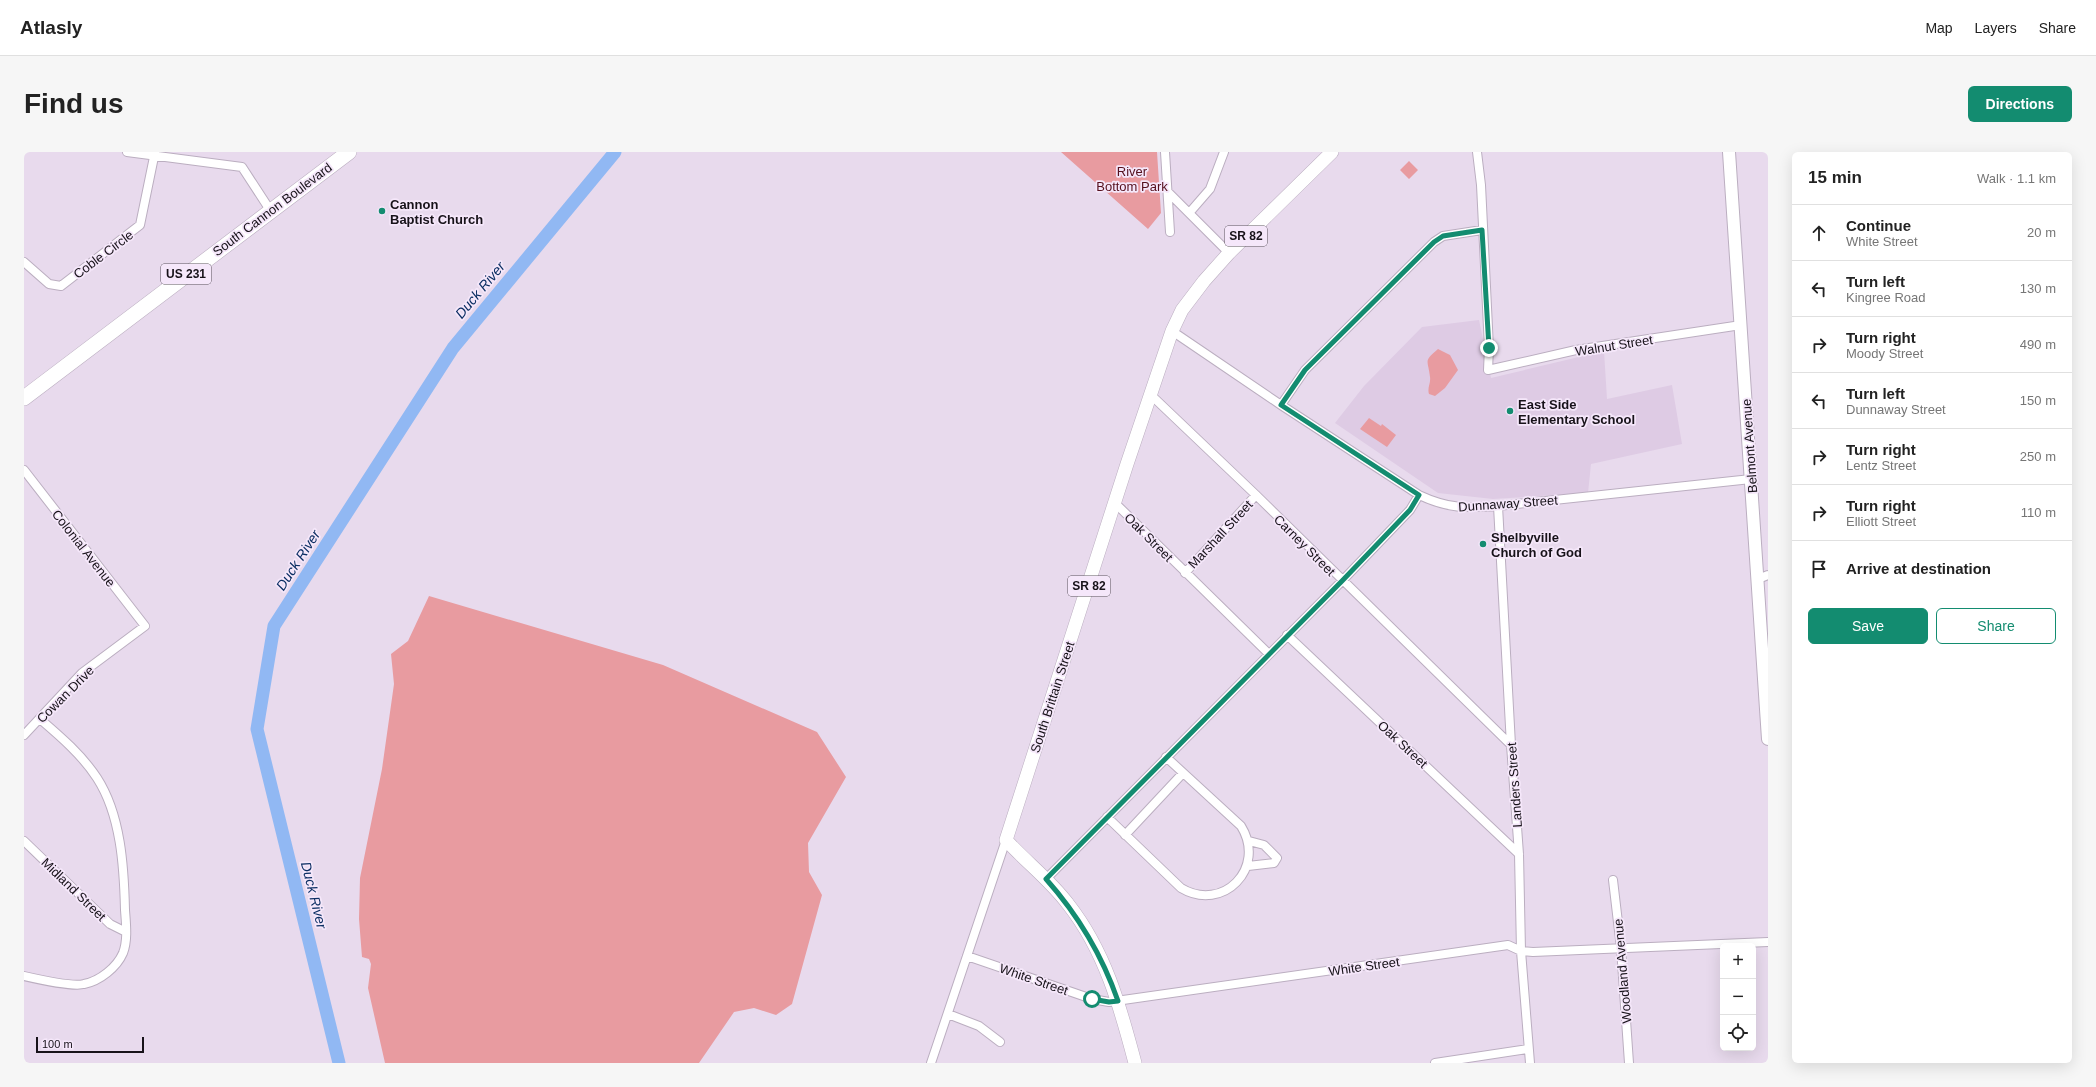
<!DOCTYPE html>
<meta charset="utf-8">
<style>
body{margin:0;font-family:Helvetica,sans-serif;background:#f6f6f6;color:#222}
.controls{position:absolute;right:12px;bottom:12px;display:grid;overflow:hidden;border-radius:6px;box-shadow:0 4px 16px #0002}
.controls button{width:36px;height:36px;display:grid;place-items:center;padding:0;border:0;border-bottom:1px solid #e0e0e0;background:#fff;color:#222;font:20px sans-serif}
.scale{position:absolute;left:12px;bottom:10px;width:108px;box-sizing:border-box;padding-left:4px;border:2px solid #171219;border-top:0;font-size:11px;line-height:14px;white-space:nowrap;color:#171219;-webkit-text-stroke:3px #f5e7fa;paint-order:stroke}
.stop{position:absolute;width:12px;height:12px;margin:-9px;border:3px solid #138c70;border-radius:50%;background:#fff}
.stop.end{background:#138c70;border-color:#fff;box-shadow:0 1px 4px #0008}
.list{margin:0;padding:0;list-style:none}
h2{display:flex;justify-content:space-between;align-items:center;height:52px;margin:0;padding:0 16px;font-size:17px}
h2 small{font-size:13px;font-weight:400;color:#767676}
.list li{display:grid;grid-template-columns:26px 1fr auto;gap:12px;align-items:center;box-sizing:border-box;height:56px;padding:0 16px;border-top:1px solid #e0e0e0}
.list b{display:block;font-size:15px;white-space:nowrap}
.list p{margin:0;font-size:13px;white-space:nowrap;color:#767676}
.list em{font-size:13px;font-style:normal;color:#767676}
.actions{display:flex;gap:8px;padding:12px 16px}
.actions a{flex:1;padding:9px 0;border:1px solid #138c70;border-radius:6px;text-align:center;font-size:14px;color:#138c70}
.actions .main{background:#138c70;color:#fff}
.icon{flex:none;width:22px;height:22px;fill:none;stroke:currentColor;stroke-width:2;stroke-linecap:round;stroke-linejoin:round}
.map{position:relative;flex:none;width:1744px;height:911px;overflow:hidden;border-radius:6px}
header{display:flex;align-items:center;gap:24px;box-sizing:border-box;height:56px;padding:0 20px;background:#fff;border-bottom:1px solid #e0e0e0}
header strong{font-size:19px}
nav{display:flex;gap:22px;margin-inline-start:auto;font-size:14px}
.intro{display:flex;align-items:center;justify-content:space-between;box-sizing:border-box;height:96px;padding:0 24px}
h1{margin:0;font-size:28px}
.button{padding:10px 18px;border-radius:6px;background:#138c70;color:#fff;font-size:14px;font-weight:700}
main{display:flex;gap:24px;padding:0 24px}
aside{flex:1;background:#fff;border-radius:6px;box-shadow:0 4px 16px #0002}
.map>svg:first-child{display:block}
.built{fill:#decbe4}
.green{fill:#e89ba0}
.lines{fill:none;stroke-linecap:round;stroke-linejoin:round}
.river{stroke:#91b8f3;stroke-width:13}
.street-casing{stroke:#bbaec0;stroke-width:10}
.secondary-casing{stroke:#bbaec0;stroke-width:14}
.primary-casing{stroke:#bbaec0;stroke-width:14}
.highway-casing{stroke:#bbaec0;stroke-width:16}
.street{stroke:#fff;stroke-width:8}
.secondary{stroke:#fff;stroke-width:12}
.primary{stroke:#fff;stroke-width:13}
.highway{stroke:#fff;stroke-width:15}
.route{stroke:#138c70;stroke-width:5}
.poi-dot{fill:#138c70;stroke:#f5e7fa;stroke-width:1.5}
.labels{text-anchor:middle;stroke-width:3.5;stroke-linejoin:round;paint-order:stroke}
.shield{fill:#f5e7fa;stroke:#5a525c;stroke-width:1}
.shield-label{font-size:12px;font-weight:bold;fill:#171219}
.park-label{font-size:13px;fill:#55101d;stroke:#f5e7fa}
.poi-label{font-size:13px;font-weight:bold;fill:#171219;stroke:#f5e7fa;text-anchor:start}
.street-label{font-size:13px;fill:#171219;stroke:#f5e7fa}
.water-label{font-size:14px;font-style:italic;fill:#0b2e62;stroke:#f5e7fa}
</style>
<header>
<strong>Atlasly</strong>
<nav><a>Map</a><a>Layers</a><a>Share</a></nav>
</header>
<div class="intro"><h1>Find us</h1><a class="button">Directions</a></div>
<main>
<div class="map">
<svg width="1744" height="911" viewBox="0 0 1744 911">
<rect width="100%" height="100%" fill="#e8daed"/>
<path class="built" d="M1455,168L1467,226L1580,199L1583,247L1648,233L1658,292L1567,312L1564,341L1469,347L1414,341L1311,271L1340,234L1398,175Z"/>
<path class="green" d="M1037,0H1133L1137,61L1124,77Z
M1385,9L1394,18L1385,27L1376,18Z
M1414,197L1426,203L1434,218L1421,236L1411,244L1405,242C1403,236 1407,231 1406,225C1404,207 1399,210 1414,197Z
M1345,266L1357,274L1358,272L1372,283L1363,295L1336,277Z
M405,444L639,513L793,580L822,625L784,691L785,720L798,743L768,852L752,863L730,856L710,860L675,911H361L344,836L347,812L345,807L338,805L335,767L336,726L358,617L370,532L367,502L384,489Z"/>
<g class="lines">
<path class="river" d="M315,911L233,577L250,474L429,196L591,0"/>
<g class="street-casing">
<path id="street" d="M103,0L218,15L246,58
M1141,0L1146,80
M1453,0L1457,33L1465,196L1464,218L1552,198L1717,173
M1144,40L1205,101
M1166,60L1186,37L1200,0
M0,110L25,132L37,134L116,73L131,0
M1148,179L1257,253L1395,343C1425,357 1441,356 1474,354L1727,327
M1127,243L1232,343L1487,593
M1257,253L1281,218L1410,90L1419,84L1458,78
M0,318L121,474L58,521L0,583
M1091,351L1245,502
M1474,354L1487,593L1495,702L1497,799L1506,911
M1161,421L1232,343
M1734,427L1744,423
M1263,483L1495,702
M1083,665L1157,736C1199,761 1243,716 1217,674L1142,605
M1101,683L1159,621
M0,689L86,772L102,780
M1224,714L1250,711L1253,706L1240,693L1225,689
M1022,727L1318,429L1386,358L1395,343
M1589,728L1597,796L1605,911
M943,804L1068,847L1085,850L1484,793L1497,799L1509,800L1744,790
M0,824C13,827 49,835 60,832C76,829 93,815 99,801C104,788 102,772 101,758C100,715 97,663 73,626C58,603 37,585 16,567
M924,862L955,874L976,890
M907,911L982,688
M1411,911L1504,897"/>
</g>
<g class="secondary-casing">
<path id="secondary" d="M1705,0L1744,587"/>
</g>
<g class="primary-casing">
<path id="primary" d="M1111,911C1096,854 1081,799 1044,752C1026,728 1002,710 982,688L1103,312L1148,179L1158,158L1180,129L1205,101L1308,0"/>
</g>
<g class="highway-casing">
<path id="highway" d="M0,246L325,0"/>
</g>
<use href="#street" class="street"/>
<use href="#secondary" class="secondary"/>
<use href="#primary" class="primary"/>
<use href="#highway" class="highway"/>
</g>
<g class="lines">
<path class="route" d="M1068,847L1085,850L1094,849C1078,803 1055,764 1022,727L1318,429L1386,358L1395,343L1257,253L1281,218L1410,90L1419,84L1458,78L1465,196"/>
</g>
<g class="poi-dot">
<circle cx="358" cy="59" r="4"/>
<circle cx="1486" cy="259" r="4"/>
<circle cx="1459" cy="392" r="4"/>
</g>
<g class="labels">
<g class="shield">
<rect x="1201" y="74" width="42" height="20" rx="3"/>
<rect x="137" y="112" width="50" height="20" rx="3"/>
<rect x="1044" y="424" width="42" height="20" rx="3"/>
</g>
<g class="shield-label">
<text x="1222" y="88">SR 82</text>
<text x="162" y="126">US 231</text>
<text x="1065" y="438">SR 82</text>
</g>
<g class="park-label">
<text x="1108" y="24">River<tspan x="1108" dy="15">Bottom Park</tspan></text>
</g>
<g class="poi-label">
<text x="366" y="57">Cannon<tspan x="366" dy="15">Baptist Church</tspan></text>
<text x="1494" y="257">East Side<tspan x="1494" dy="15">Elementary School</tspan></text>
<text x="1467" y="390">Shelbyville<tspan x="1467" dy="15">Church of God</tspan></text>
</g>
<g class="street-label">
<text transform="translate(248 57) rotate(-37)" y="5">South Cannon Boulevard</text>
<text transform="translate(79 102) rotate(-37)" y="5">Coble Circle</text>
<text transform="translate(1590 193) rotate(-9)" y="5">Walnut Street</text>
<text transform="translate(1725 294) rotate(-94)" y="5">Belmont Avenue</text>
<text transform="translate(1484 351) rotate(-4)" y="5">Dunnaway Street</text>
<text transform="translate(1196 382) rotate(-47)" y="5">Marshall Street</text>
<text transform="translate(1125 385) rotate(45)" y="5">Oak Street</text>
<text transform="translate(1281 393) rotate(45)" y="5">Carney Street</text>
<text transform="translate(60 396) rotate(52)" y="5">Colonial Avenue</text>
<text transform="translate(41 542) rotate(-45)" y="5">Cowan Drive</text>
<text transform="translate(1028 545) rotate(-72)" y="5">South Brittain Street</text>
<text transform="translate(1379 592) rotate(43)" y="5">Oak Street</text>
<text transform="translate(1490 633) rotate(-94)" y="5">Landers Street</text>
<text transform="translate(50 737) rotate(44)" y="5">Midland Street</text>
<text transform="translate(1340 814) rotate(-8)" y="5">White Street</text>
<text transform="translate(1598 819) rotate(-95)" y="5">Woodland Avenue</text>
<text transform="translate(1010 827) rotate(19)" y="5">White Street</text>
</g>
<g class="water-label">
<text transform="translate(456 138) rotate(-50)" y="5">Duck River</text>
<text transform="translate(274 408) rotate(-57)" y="5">Duck River</text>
<text transform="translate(290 743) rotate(76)" y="5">Duck River</text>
</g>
</g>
</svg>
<div class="controls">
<button>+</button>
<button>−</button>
<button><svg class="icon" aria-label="locate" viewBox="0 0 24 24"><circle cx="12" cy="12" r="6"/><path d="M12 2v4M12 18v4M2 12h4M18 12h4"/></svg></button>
</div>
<div class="scale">100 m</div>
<div class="stop" style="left:1068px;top:847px"></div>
<div class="stop end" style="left:1465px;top:196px"></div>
</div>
<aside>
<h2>15 min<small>Walk · 1.1 km</small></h2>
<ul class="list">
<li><svg class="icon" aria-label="ahead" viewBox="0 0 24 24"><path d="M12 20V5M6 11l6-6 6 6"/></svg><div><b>Continue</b><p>White Street</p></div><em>20 m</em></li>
<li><svg class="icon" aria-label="left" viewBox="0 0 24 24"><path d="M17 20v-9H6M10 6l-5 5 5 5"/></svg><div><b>Turn left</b><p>Kingree Road</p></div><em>130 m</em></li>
<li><svg class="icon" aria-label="right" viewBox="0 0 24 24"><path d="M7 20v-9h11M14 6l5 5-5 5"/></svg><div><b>Turn right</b><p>Moody Street</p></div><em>490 m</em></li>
<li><svg class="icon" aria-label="left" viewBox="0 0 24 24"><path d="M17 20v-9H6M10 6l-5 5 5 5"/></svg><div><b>Turn left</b><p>Dunnaway Street</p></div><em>150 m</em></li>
<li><svg class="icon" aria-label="right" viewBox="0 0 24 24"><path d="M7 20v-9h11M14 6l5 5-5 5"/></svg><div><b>Turn right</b><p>Lentz Street</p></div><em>250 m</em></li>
<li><svg class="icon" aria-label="right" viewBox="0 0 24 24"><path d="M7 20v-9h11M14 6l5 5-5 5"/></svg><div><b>Turn right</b><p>Elliott Street</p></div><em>110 m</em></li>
<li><svg class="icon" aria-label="arrive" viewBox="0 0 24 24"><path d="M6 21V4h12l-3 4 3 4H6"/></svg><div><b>Arrive at destination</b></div></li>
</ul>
<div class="actions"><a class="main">Save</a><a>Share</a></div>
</aside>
</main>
